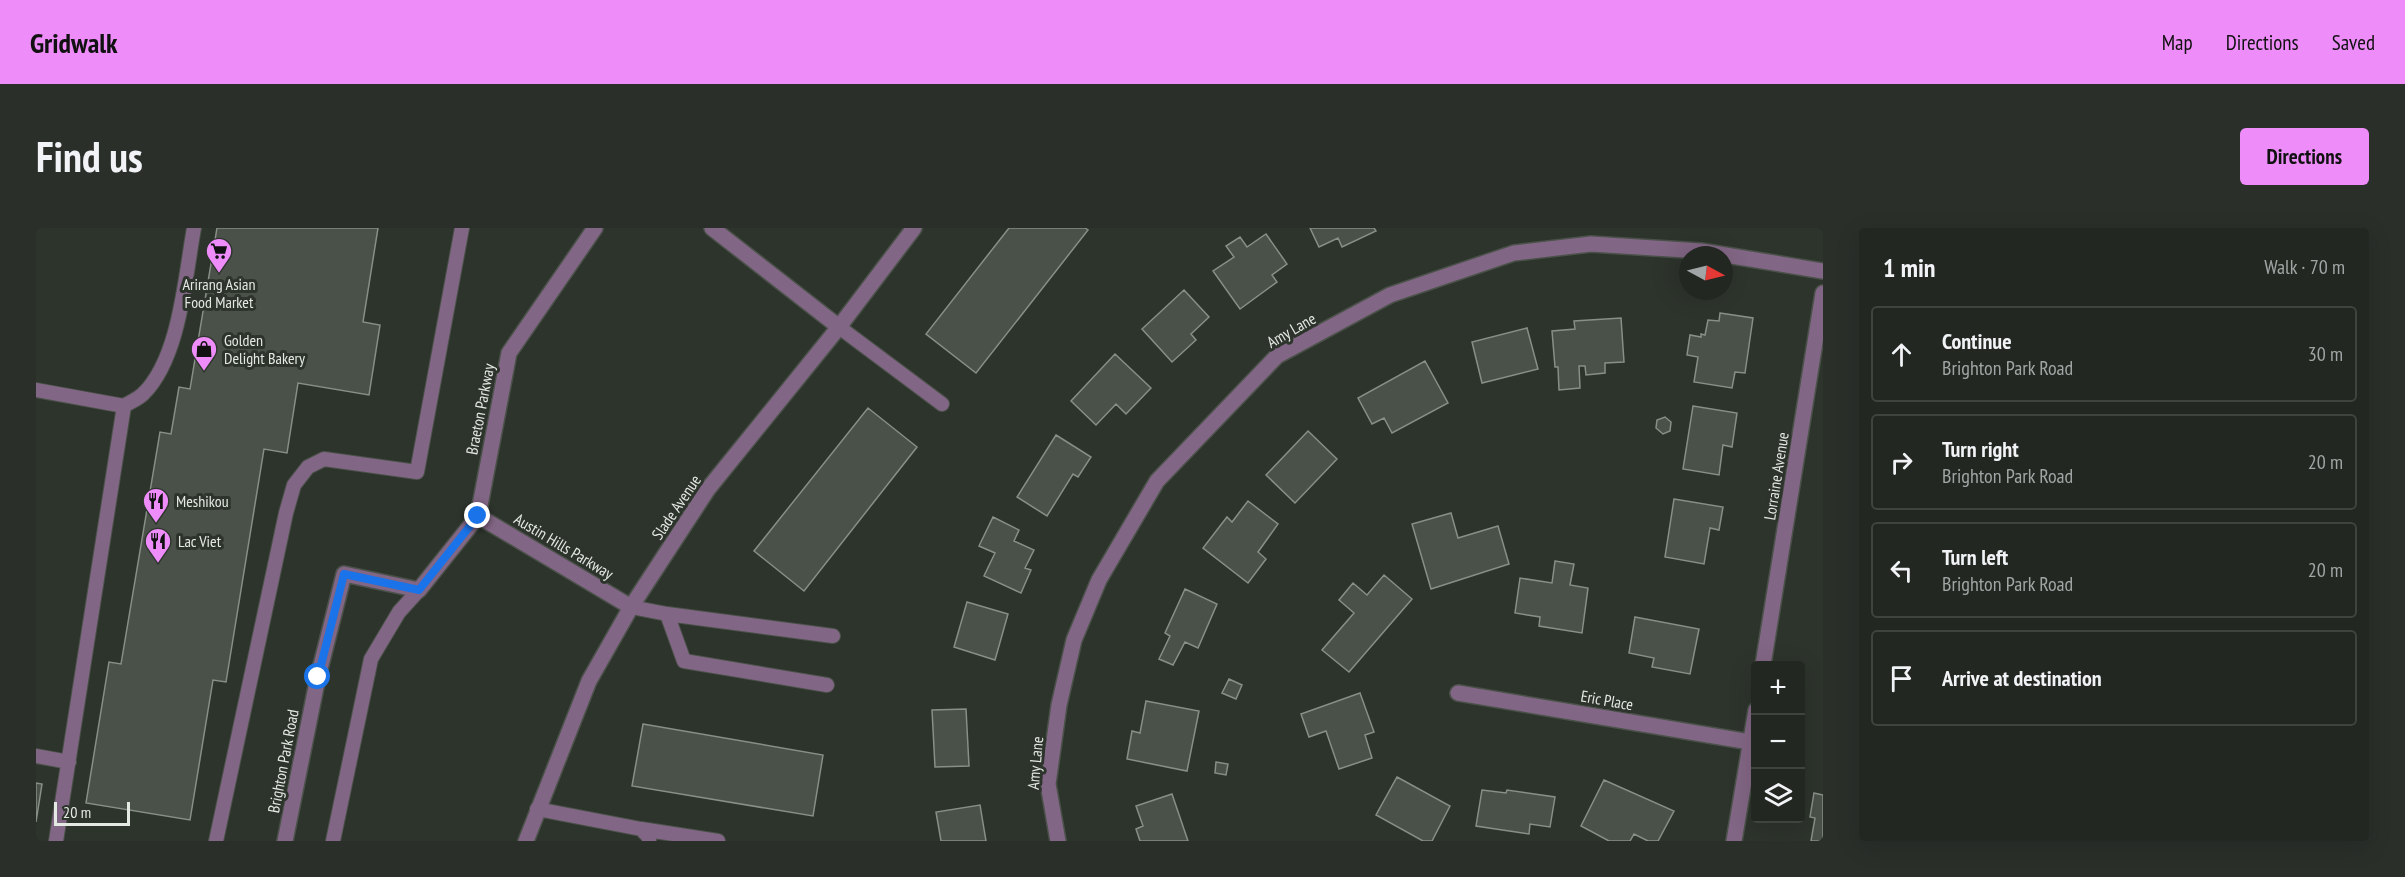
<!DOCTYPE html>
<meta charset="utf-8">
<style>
body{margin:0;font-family:"PT Sans Narrow",sans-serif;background:#2a2f2a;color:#f1f3f6}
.controls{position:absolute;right:18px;bottom:18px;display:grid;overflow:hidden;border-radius:6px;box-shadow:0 6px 24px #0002}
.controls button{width:54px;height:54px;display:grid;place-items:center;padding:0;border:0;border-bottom:2px solid #3f443f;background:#222721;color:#f1f3f6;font:30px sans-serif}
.compass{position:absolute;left:1643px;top:18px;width:54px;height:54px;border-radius:50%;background:#222721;box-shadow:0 6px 24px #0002;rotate:97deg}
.scale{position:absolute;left:18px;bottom:15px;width:76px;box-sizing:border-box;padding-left:6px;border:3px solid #e4e9e3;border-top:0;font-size:16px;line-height:21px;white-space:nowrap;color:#e4e9e3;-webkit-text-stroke:4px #2d342c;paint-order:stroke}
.stop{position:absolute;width:18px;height:18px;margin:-14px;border:4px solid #1a73e8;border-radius:50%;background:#fff}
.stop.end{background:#1a73e8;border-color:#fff;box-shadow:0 2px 6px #0008}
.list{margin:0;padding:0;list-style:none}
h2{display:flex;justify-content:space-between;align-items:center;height:78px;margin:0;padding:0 24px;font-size:26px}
h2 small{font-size:20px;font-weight:400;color:#a2a5a5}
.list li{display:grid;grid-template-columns:39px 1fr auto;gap:18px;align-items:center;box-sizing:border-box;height:96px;margin:0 12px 12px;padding:0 12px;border:2px solid #3f443f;border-radius:6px}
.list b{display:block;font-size:22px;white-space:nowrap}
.list p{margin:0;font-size:20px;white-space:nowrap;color:#a2a5a5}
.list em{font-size:20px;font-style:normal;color:#a2a5a5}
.icon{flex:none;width:33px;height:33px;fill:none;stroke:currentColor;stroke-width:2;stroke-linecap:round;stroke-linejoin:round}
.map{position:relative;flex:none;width:1787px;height:613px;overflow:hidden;border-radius:6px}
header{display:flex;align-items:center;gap:36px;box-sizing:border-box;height:84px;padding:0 30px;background:#ee8cf9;color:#111}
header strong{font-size:28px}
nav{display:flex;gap:33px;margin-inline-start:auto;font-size:21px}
.intro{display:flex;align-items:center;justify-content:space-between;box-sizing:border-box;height:144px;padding:0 36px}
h1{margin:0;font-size:42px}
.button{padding:15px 27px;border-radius:6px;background:#ee8cf9;color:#111;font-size:21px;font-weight:700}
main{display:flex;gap:36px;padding:0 36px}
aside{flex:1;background:#222721;border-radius:6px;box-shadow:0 6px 24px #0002}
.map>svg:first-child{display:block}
.building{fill:#4a5148;stroke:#878f86;stroke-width:1.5}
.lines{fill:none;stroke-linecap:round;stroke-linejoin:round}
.service-casing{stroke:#4a5149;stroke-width:16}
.minor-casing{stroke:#4a5149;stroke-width:18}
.service{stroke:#826685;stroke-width:14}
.minor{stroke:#826685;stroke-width:15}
.route{stroke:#1a73e8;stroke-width:8}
.labels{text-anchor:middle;stroke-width:6;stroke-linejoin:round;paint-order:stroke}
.poi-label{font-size:16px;fill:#e4e9e3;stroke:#2d342c;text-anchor:start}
.street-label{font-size:16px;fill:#e4e9e3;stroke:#2d342c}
</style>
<header>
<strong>Gridwalk</strong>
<nav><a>Map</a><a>Directions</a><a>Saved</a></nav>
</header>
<div class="intro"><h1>Find us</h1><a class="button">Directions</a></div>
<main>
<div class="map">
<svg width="1787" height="613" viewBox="0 0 1787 613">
<rect width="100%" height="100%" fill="#2d342c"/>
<path class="building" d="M181,0H342L327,94L344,97L333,167L262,155L251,225L228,221L190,454L177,452L154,592L50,575L73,434L85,436L124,204L135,206L143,159L154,161Z
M973,0H1049L1052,2L940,145L890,106Z
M1274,0H1338L1340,3L1306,19L1302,10L1283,19Z
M1230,6L1251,36L1236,47L1241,54L1204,81L1177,43L1198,29L1190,18L1204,9L1211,19Z
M1148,62L1173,89L1155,106L1160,112L1136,134L1106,101Z
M1684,85L1717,90L1709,145L1699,144L1696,160L1658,154L1662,129L1651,127L1654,107L1665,109V106L1669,107L1672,92L1683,93Z
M1585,90L1588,134L1569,135V145L1550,147L1549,138H1543L1544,160L1523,162L1522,139H1519L1516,103L1539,101L1538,93Z
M1491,100L1502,141L1446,155L1436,114Z
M1079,126L1115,160L1090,186L1080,176L1060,197L1035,173Z
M1389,133L1412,175L1356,205L1348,190L1336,196L1322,170Z
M1657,178L1701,185L1696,219L1687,217L1683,247L1647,241Z
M832,180L881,219L768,363L718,323Z
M1629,189L1635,194L1634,203L1627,206L1620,200L1621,192Z
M1272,203L1301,231L1259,275L1230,247Z
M1020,207L1055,229L1042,249L1037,246L1011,288L981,269Z
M1638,271L1687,279L1683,302L1674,300L1668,336L1629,329Z
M1212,273L1242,296L1222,324L1230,331L1212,355L1167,320L1191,289L1196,294Z
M1415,285L1422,310L1462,298L1473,336L1395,361L1376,296Z
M957,289L983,302L978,313L998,322L989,340L995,342L985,365L948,348L959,325L943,318Z
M1519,333L1538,336L1534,357L1552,360L1546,405L1503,398L1504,389L1479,385L1484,350L1516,355Z
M1348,347L1376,371L1313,444L1286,422L1318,385L1303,372L1317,355L1331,367Z
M1149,361L1181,376L1162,420L1149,414L1137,437L1123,431L1134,408L1129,405Z
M931,374L972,386L959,432L918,419Z
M1599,389L1663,401L1654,446L1616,439L1618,430L1593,425Z
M1193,451L1206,457L1200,471L1186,465Z
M1324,465L1338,504L1329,507L1336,530L1303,541L1290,503L1273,509L1265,486Z
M1110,473L1163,483L1151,543L1091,531L1096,503L1104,505Z
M930,481L933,538L899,539L896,482Z
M607,496L787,527L777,588L596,558Z
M1180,534L1192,536L1190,547L1179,545Z
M1361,549L1414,578L1396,613H1387L1340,587Z
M1568,552L1638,583L1622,613H1612L1598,606L1594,613H1573L1545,598Z
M0,555L6,556L0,594Z
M1446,562L1470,565L1471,562L1519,569L1514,599L1494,596L1493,606L1440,598Z
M1778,565L1787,567V613H1775L1779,590L1774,589Z
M1136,566L1152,613H1104L1100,601L1107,598L1100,578Z
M944,577L950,613H905L900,584Z"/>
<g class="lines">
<g class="service-casing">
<path id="service" d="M803,99L906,176
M0,162L88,178
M595,379L631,386L797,408
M631,386L648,433L791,457
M0,528L33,534
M501,581L605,601L613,609V613
M605,601L682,613
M20,613L88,178C94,174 102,171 107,166C144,130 149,49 158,0
M180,613L250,285L258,257L272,239L288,231L381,244L426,0
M297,613L335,431L363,384L383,362"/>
</g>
<g class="minor-casing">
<path id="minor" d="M676,0L803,99
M442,288L595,379
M1727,437L1787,65
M1422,465L1714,514
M249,613L282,449L308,346L383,362L442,288L473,125L559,0
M490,613L553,453L595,379L672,261L803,99L878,0
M1022,613L1012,556L1023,477L1038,412L1063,352L1121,253L1241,128L1354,67L1478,25L1555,16L1665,23L1787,43
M1698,613L1720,482"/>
</g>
<use href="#service" class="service"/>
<use href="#minor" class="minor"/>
</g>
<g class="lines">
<path class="route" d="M282,449L308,346L383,362L442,288"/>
</g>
<defs>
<g id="supermarket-pin" transform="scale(1.35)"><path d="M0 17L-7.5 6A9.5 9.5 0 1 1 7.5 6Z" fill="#ee8cf9" stroke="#2d342c"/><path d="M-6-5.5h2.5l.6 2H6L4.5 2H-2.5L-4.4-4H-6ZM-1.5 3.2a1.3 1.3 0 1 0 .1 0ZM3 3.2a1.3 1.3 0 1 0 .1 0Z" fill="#111"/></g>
<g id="shop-pin" transform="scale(1.35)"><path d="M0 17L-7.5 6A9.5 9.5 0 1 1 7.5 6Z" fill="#ee8cf9" stroke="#2d342c"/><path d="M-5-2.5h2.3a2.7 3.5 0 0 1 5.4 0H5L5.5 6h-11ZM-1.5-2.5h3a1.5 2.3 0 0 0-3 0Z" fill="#111"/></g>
<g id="restaurant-pin" transform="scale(1.35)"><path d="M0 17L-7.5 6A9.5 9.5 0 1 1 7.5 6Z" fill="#ee8cf9" stroke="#2d342c"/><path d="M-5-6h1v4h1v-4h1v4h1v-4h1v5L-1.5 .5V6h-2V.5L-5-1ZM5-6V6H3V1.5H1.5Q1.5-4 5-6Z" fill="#111"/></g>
</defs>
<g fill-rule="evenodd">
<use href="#supermarket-pin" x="183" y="23"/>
<use href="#shop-pin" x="168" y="121"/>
<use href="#restaurant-pin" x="120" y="273"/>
<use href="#restaurant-pin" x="122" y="313"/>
</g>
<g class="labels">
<g class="poi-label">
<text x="183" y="62" text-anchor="middle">Arirang Asian<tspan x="183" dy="18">Food Market</tspan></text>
<text x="188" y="118">Golden<tspan x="188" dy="18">Delight Bakery</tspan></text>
<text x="140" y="279">Meshikou</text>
<text x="142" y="319">Lac Viet</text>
</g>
<g class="street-label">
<text transform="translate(1255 102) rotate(-30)" y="6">Amy Lane</text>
<text transform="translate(444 181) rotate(-79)" y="6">Braeton Parkway</text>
<text transform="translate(1740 248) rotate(-81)" y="6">Lorraine Avenue</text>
<text transform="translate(640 279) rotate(-56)" y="6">Slade Avenue</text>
<text transform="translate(528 318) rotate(31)" y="6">Austin Hills Parkway</text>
<text transform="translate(1571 472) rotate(10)" y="6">Eric Place</text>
<text transform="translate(247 533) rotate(-79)" y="6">Brighton Park Road</text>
<text transform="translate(999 535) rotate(-85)" y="6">Amy Lane</text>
</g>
</g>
</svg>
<div class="controls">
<button>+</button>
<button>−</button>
<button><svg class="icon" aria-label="layers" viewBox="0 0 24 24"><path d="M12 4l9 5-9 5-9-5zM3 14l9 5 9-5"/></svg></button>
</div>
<svg class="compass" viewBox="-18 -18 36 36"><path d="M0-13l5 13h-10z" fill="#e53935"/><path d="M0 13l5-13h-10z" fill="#a2a5a5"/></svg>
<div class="scale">20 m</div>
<div class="stop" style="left:282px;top:449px"></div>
<div class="stop end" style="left:442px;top:288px"></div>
</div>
<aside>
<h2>1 min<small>Walk · 70 m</small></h2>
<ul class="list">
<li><svg class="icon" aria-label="ahead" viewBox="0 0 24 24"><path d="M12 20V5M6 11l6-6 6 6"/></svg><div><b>Continue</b><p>Brighton Park Road</p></div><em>30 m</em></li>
<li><svg class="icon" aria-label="right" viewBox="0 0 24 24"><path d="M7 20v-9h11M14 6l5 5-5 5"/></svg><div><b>Turn right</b><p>Brighton Park Road</p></div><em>20 m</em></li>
<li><svg class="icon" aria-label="left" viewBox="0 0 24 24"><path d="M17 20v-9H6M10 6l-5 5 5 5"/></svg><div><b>Turn left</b><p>Brighton Park Road</p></div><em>20 m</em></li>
<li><svg class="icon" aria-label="arrive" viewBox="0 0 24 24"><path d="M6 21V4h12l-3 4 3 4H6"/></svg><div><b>Arrive at destination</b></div></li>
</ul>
</aside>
</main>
